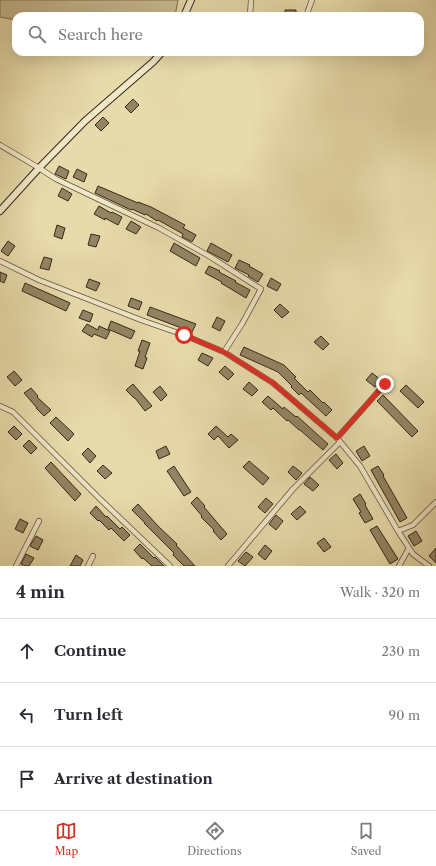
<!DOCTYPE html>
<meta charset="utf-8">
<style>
body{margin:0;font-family:"Libre Caslon Text",serif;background:#f7f7f7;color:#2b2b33}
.stop{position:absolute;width:12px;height:12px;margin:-9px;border:3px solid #d93025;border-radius:50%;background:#fff}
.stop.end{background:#d93025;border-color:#fff;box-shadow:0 1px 4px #0008}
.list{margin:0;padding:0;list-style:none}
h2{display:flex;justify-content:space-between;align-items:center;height:52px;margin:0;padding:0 16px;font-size:17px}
h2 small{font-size:13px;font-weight:400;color:#7c7c81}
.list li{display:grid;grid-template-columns:26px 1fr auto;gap:12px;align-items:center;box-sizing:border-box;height:64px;padding:0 16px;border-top:1px solid #e1e1e2}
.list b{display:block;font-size:15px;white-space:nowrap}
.list em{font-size:13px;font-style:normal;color:#7c7c81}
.icon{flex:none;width:22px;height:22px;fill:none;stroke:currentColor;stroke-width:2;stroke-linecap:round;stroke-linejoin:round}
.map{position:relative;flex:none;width:436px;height:566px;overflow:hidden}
.search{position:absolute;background:#fff;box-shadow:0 4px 16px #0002;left:12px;right:12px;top:12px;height:44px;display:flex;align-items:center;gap:10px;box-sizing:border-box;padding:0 14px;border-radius:12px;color:#7c7c81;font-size:15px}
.sheet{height:244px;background:#fff}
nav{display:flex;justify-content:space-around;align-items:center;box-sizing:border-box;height:56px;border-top:1px solid #e1e1e2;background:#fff;font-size:11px;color:#7c7c81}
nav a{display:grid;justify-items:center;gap:2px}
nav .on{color:#d93025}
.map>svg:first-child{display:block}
.green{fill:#cabc92;stroke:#807254}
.building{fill:#938564;stroke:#372717}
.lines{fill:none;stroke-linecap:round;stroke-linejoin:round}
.street-casing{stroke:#63543c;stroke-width:6}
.secondary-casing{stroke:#372717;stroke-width:8}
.street{stroke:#f0e8c8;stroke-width:4.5}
.secondary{stroke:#f0e8c8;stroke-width:6}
.route{stroke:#d93025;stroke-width:5}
</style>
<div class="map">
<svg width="436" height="566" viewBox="0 0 436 566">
<rect width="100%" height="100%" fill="#e8dbab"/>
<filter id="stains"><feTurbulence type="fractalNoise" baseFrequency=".005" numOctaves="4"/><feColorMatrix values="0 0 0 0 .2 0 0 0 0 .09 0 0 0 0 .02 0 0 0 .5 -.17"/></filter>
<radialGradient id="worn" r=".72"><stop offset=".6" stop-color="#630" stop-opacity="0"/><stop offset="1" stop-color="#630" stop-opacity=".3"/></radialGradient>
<path class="green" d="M0,0H178L175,16H16V20L0,17Z"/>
<path class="building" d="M285,10H296V16H285Z
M133,99L139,105L131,113L125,107Z
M103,117L109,123L101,131L95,125Z
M59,166L69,171L66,179L55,174Z
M77,169L87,174L84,182L73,177Z
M98,186L138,203V202L151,207L185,225L183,228L196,235L192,242L182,237L183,234L158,220L157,221L146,214L145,215L132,209L131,210L95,193Z
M62,188L72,194L68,201L58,196Z
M99,206L111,213L112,212L122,217L118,225L105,218V220L94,214Z
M131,221L141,227L136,234L126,229Z
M57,225L65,228L62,239L54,236Z
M91,234L100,236L96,247L88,245Z
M8,241L15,246L8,256L1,251Z
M174,243L200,258L196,266L170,251Z
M211,243L232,255L228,262L207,251Z
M44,257L52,259L49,270L40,268Z
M239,260L250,265L249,266L263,274L258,282L248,276L249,275L235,268Z
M209,266L220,271L219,272L236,281L235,282L250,290L246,298L221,283L222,282L205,273Z
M0,272L7,275L4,283L0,281Z
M271,278L281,284L277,291L267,286Z
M89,279L100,283L96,291L86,287Z
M25,283L70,303L66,311L22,291Z
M131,298L142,302L139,310L128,306Z
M280,304L289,312L282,318L274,310Z
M150,307L196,324L192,332L147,315Z
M83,310L93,314L90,322L79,318Z
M217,317L225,321L220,331L212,327Z
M111,321L135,331L131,339L108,329Z
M87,324L98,330L99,326L110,331L106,339L94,334L92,337L82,331Z
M321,336L329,344L323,350L314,342Z
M142,340L150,343L145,357L147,358L143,369L135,366L140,351H138Z
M244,347L284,365L296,377L294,378L308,392L310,390L323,403L324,402L332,410L326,416L301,393L299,395L291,387L292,386L278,372L240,355Z
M202,353L213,358L208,366L198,360Z
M225,366L234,374L228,380L219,372Z
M14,371L22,380L15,386L7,377Z
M372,373L381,380L375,387L366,380Z
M249,382L258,390L252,396L243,389Z
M133,384L152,406L145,411L135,398H134L126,390Z
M406,385L424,402L418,408L400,391Z
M160,386L167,395L161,401L153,392Z
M31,388L38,396L37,397L51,410L44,416L36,408H37L24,393Z
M383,395L418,431L412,437L377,401Z
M268,396L283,409L284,407L296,417L297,416L328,444L323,450L300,430H299L288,420L287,421L273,408L271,410L262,402Z
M56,417L74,434L68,441L50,423Z
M14,426L22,434L16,440L8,432Z
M216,426L228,437L231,434L238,440L229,448L218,436L214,440L208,434Z
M29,440L37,448L31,454L23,446Z
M166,446L170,454L159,459L156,451Z
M364,446L370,456L362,461L356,451Z
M88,448L96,456L90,463L82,454Z
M336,454L343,463L337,469L329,460Z
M249,461L269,478L263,485L243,467Z
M51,462L81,494L75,501L45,468Z
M103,465L112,473L105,479L97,471Z
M174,466L191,492L184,496L167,471Z
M293,466L302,473L296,480L288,472Z
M378,466L384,475L383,476L407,518L400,522L371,470Z
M310,477L319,485L313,491L304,484Z
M360,494L366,504L365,505L373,519L365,523L359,513L361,512L353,499Z
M197,497L205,506L204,507L215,520L227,534L221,540L213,531L214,530L201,517L202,516L191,503Z
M266,498L273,504L265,513L258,507Z
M138,504L158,526L177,544L176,545L195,566H184L173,555L174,553L144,523H145L132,510Z
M96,506L106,517L107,516L120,529L122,527L130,535L124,541L111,528L109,530L99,520L98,521L90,513Z
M300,506L306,512L297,520L291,514Z
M276,515L283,521L276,530L269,524Z
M20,519L28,523L23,533L15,529Z
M377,526L398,559L390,564L370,530Z
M416,531L422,541L414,546L408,536Z
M36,536L43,540L38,550L30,546Z
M324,538L331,547L324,552L317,543Z
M140,544L154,558L155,557L164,566H152L143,558L142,559L134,550Z
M265,545L272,551L265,560L258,554Z
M436,548V563L429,556Z
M246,552L253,557L245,566L238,561Z
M26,554L34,558L29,566H25L21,564Z
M76,555L83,560L80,566H70Z"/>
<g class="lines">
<g class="street-casing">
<path id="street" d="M250,16L251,0
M306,16L312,0
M0,145L39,168L56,179L159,228L209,256L261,289L242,324L224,352
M0,261L39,280L141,320L184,335L224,352L273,383L337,438L360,466L398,531L413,554L429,566
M0,406L13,412L100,499L170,566
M337,438L385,384
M398,531L413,525L436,502
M16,566L39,521
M88,566L93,556
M228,566L293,489L340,442
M399,566L409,548"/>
</g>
<g class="secondary-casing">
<path id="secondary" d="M184,16L191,0
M0,211L39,168L85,121L153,62L162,52"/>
</g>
<use href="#street" class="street"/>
<use href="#secondary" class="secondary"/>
</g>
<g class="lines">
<path class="route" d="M184,335L224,352L273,383L337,438L385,384"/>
</g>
<rect width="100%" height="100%" filter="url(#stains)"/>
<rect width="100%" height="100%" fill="url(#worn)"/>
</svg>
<div class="stop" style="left:184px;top:335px"></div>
<div class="stop end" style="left:385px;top:384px"></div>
<div class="search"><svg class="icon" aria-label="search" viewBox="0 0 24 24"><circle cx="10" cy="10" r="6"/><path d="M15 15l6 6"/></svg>Search here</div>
</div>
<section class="sheet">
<h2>4 min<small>Walk · 320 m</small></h2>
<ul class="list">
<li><svg class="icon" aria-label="ahead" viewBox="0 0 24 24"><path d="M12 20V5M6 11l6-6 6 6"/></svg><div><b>Continue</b></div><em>230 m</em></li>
<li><svg class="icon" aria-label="left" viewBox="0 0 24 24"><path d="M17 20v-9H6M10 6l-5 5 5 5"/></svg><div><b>Turn left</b></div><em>90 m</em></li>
<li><svg class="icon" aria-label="arrive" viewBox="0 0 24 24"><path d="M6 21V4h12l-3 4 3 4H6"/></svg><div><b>Arrive at destination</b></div></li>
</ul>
</section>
<nav>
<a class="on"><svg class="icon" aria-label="map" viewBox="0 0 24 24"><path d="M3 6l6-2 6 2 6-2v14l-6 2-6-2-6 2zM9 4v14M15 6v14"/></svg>Map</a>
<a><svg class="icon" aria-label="directions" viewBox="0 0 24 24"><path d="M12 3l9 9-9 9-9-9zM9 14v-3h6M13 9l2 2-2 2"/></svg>Directions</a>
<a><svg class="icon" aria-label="saved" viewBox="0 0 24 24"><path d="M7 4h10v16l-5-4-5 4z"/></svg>Saved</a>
</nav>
